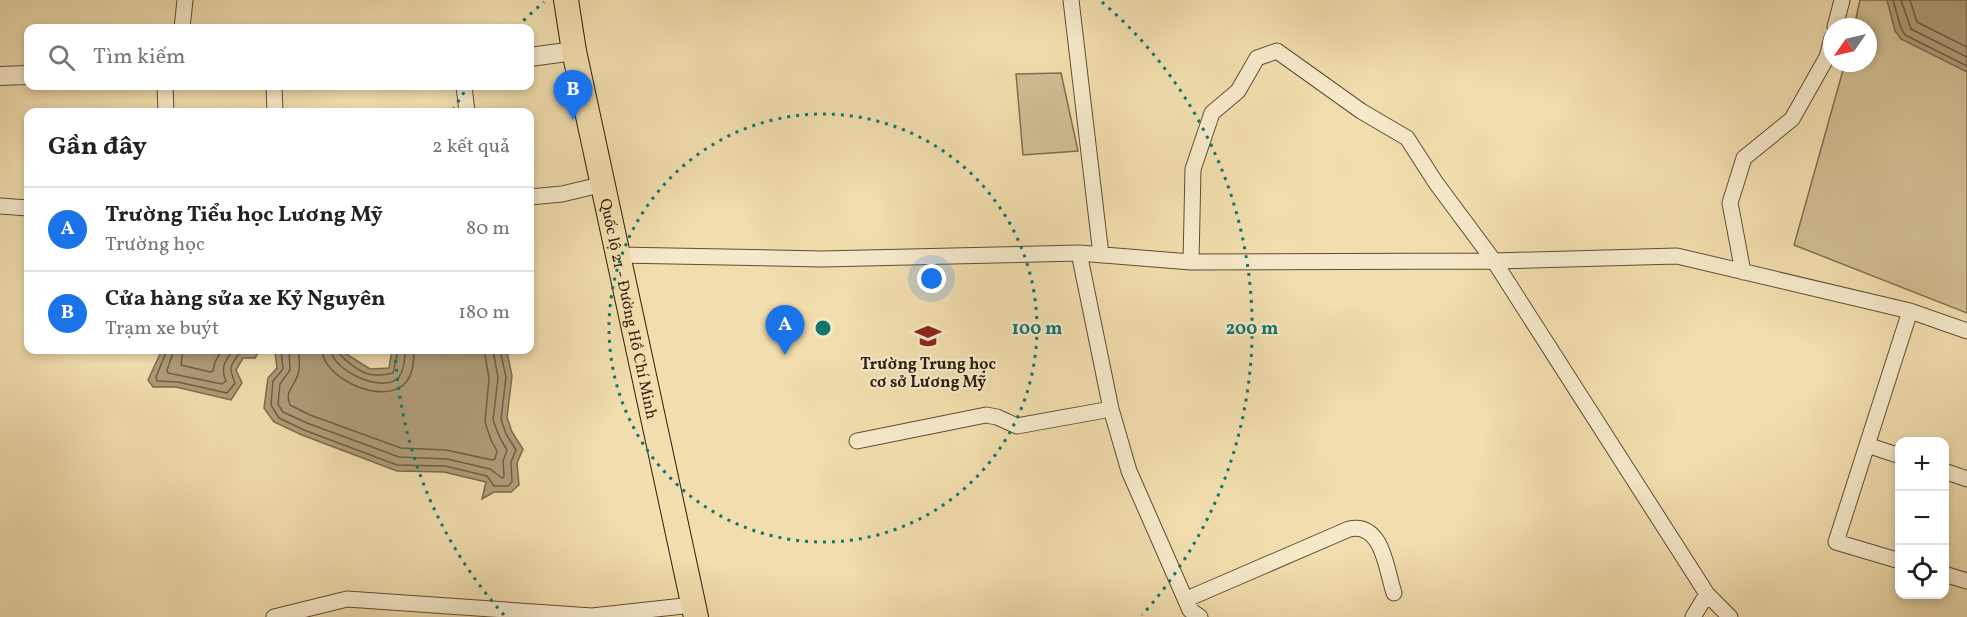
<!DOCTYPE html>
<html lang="vi">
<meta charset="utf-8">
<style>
body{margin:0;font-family:Vollkorn,serif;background:#f6f6f6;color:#222}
.controls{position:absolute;right:18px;bottom:18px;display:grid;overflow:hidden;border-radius:12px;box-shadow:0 3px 9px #0003}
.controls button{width:54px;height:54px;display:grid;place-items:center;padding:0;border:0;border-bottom:2px solid #e0e0e0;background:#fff;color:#222;font:30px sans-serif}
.compass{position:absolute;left:1823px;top:18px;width:54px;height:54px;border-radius:50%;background:#fff;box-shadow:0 3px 9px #0003;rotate:236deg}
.you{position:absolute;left:932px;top:279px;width:21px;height:21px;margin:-15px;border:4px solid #fff;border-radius:50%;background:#1a73e8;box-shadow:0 0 0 9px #1a73e833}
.badge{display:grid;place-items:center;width:39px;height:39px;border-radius:50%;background:#1a73e8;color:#fff;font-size:20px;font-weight:700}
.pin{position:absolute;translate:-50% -50px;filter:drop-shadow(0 2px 3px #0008)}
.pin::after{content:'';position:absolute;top:32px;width:21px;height:18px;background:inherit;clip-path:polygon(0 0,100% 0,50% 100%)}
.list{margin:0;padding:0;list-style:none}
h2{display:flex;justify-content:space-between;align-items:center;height:78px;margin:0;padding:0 24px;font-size:26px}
h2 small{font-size:20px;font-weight:400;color:#767676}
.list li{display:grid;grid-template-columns:39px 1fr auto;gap:18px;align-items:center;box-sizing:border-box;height:84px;padding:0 24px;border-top:2px solid #e0e0e0}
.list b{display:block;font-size:22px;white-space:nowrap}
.list p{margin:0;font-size:20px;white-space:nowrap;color:#767676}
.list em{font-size:20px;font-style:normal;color:#767676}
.icon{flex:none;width:33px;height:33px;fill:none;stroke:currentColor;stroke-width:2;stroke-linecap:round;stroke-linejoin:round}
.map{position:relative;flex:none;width:1967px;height:617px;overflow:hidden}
.search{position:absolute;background:#fff;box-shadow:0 3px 9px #0003;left:24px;top:24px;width:510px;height:66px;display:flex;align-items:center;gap:15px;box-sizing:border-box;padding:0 21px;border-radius:12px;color:#767676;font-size:22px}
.panel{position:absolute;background:#fff;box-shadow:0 3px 9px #0003;left:24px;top:108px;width:510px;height:246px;border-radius:12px}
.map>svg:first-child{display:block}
.green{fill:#d0bd92;stroke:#7e6e50;stroke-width:1.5}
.water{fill:#ae9c77;stroke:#7a6a4d;stroke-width:1.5}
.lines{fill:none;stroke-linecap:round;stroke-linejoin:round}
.shore{stroke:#6d5e43;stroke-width:1.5}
.minor-casing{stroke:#5d4e36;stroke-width:17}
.tertiary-casing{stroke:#5d4e36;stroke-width:20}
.trunk-casing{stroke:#2c1f0f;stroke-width:26}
.minor{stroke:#f6e9ca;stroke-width:15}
.tertiary{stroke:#f6e9ca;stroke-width:18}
.trunk{stroke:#f1ddad;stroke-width:24}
.ring{fill:none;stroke:#0f766e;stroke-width:3;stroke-dasharray:3 6}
.labels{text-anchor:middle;stroke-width:4.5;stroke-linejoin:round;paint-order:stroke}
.street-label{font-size:16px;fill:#2c1f0f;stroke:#f6e9ca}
.poi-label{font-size:16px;font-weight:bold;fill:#2c1f0f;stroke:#f6e9ca}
.centre{fill:#0f766e;stroke:#f6e9ca;stroke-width:3}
.ring-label{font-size:18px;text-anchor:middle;font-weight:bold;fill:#0f766e;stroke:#f6e9ca;stroke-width:4.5;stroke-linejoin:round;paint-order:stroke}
</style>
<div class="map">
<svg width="1967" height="617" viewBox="0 0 1967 617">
<rect width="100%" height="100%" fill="#f1ddad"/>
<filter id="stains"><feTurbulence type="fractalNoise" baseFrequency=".00333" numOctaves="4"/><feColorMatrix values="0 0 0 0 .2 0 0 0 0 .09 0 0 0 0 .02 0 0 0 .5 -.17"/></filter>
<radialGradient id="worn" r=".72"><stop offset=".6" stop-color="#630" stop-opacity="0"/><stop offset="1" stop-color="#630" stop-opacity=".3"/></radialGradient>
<path class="green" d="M1860,0H1967V313L1794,245L1845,63H1868V27H1854Z
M1061,73L1078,151L1023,155L1016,74Z"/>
<path class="water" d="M1887,0H1967V72L1901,39L1895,31Z
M162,350H260L255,358H243L236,370L242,383L231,400L176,387H153L148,380Z
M279,350H340L370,369L389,368L392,350L507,352L512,376L507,417L512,432L523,449L517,463L519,485L511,492H494L482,499L486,482L444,472L397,471L302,435L274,422L264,408L268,378L277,368L275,352Z"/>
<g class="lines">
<path class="shore" d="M1893,0L1901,28L1905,35L1967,66
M1901,0L1911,29L1967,57
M1910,0L1917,22L1967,47
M167,350L156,377L157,381L178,382L227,393L235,383C229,368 229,367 239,354L250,352L253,350
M174,350L167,370L168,373L222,384L226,381C220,368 225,361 233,350
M183,350L181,365L210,372L213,371L215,362L222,350
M281,350L283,369L273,381L271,405L279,418L304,430L397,465L445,466L487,476L494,486H508L512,482L511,462L516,450L506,434L501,419L506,377L500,350
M289,350L290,370L280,384L278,404L283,412L307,423L399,457L447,459L490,469L502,478L504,476L503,461L507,450L500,438L493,420L498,378L493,350
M298,350C299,357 301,366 298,374C295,386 284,391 290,405L310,415L401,448L446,450L492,460L495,459L497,451L491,440L485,422L489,378L484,350
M322,350C323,379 387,408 407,381C413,373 414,359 414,350
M331,350C332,370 384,395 399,377C404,370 405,357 405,350
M338,350C339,357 360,372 368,374C375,376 386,375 393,373L398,350"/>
<g class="minor-casing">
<path id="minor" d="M1071,0L1101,255
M1835,27L1842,0
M182,28L185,0
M165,86L166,112
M274,86L275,112
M464,86L467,112
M530,197L562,194L604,184
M0,206L28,208
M1079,253L1111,409L1129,471L1190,610L1200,617
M619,255L822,259L1079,253L1191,262L1494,261L1677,256L1910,311L1967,331
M1191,262L1193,169L1212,113L1238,91L1257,58L1277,51L1361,111L1407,138L1436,183L1494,261L1707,594L1730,617
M1743,272L1730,203L1744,158L1792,119L1827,57L1832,38
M857,441L986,415L997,417L1017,426L1111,409
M1867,445L1900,456
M1944,471L1967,479
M1900,561L1836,542L1910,311
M1944,574L1967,581
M1187,599L1349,529C1383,522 1386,569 1394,593
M274,617L347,599L592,616L693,605
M1693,617L1707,594"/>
</g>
<g class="tertiary-casing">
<path id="tertiary" d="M530,57L574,51
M0,76L28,75"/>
</g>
<g class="trunk-casing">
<g id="trunk">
<path id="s1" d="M566,0L574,51L696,617"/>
</g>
</g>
<use href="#minor" class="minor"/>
<use href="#tertiary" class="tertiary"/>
<use href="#trunk" class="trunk"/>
</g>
<g class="ring">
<circle cx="823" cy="328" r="214"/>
<path d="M504 615A429 429 0 0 1 395 350M453 110A429 429 0 0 1 467 88M517 27A429 429 0 0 1 544 2M1102 2A429 429 0 0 1 1142 615"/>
</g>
<defs>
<g id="school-bare" transform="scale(2.07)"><path d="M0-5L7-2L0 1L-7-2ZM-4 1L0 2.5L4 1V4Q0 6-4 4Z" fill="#8f2418" stroke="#f6e9ca" stroke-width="2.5" paint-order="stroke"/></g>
</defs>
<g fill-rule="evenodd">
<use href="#school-bare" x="928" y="336"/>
</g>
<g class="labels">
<g class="street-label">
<text dy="6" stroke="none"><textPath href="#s1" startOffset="315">Quốc lộ 21 - Đường Hồ Chí Minh</textPath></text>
</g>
<g class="poi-label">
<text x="928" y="369">Trường Trung học<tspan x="928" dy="18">cơ sở Lương Mỹ</tspan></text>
</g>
</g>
<circle cx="823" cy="328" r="9" class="centre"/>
<g class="ring-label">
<text x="1037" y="334">100 m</text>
<text x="1252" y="334">200 m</text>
</g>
<rect width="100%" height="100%" filter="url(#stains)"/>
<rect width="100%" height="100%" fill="url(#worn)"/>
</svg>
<div class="controls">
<button>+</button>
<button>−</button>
<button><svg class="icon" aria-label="locate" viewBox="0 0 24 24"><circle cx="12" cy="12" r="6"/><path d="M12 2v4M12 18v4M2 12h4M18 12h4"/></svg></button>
</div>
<svg class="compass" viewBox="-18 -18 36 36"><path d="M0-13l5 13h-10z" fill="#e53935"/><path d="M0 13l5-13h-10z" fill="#767676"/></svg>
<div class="you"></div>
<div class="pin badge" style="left:785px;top:355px">A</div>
<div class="pin badge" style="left:573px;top:120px">B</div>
<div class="search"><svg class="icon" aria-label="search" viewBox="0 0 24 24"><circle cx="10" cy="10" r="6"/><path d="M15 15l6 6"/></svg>Tìm kiếm</div>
<section class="panel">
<h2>Gần đây<small>2 kết quả</small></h2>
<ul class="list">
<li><span class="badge">A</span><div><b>Trường Tiểu học Lương Mỹ</b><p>Trường học</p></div><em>80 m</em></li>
<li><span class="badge">B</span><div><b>Cửa hàng sửa xe Kỷ Nguyên</b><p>Trạm xe buýt</p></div><em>180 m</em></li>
</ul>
</section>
</div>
